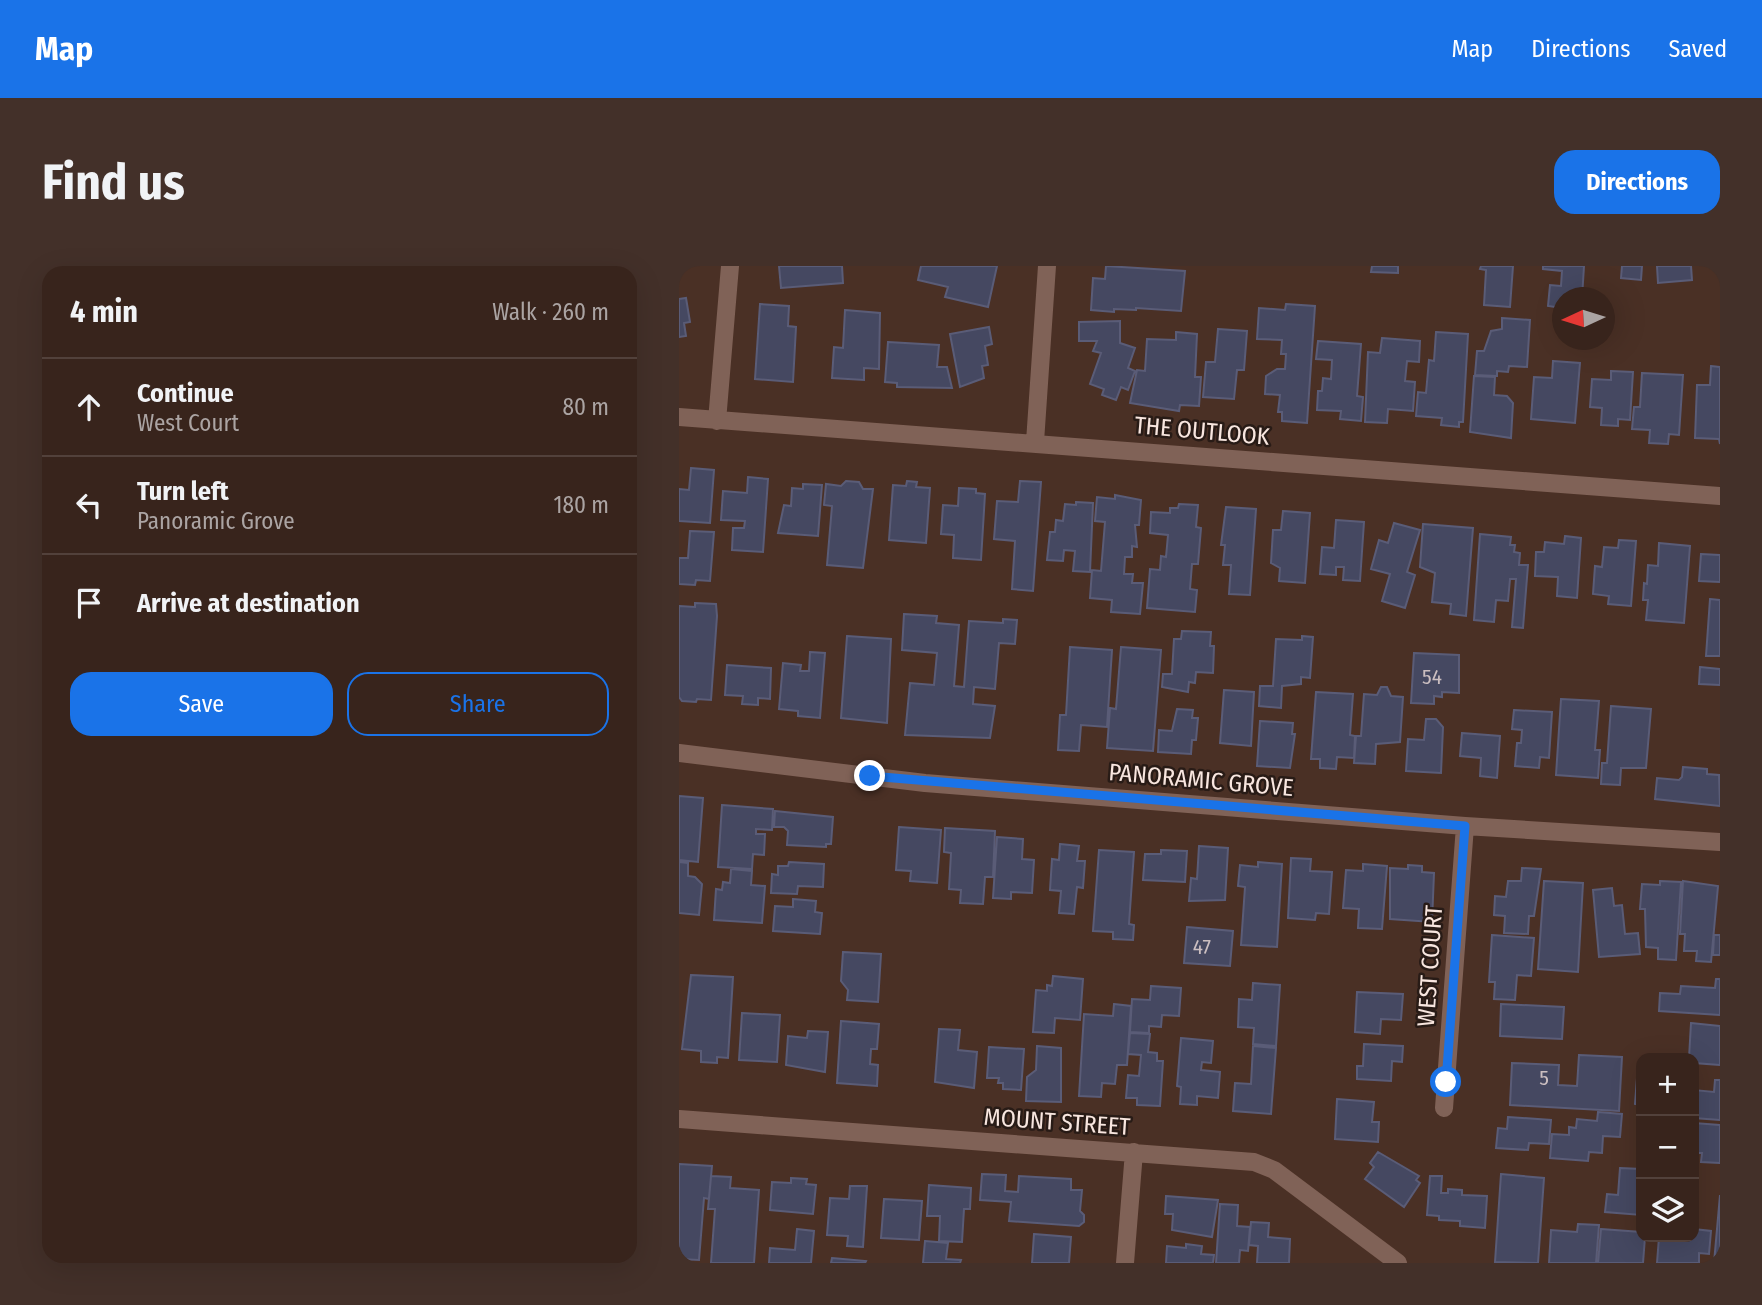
<!DOCTYPE html>
<meta charset="utf-8">
<style>
body{margin:0;font-family:"Fira Sans Condensed",sans-serif;background:#433029;color:#f1f3f6}
.controls{position:absolute;right:21px;bottom:21px;display:grid;overflow:hidden;border-radius:14px;box-shadow:0 7px 28px #0002}
.controls button{width:63px;height:63px;display:grid;place-items:center;padding:0;border:0;border-bottom:2px solid #52413b;background:#38241c;color:#f1f3f6;font:35px sans-serif}
.compass{position:absolute;left:873px;top:21px;width:63px;height:63px;border-radius:50%;background:#38241c;box-shadow:0 7px 28px #0002;rotate:266deg}
.stop{position:absolute;width:21px;height:21px;margin:-16px;border:5px solid #1a73e8;border-radius:50%;background:#fff}
.stop.end{background:#1a73e8;border-color:#fff;box-shadow:0 2px 7px #0008}
.list{margin:0;padding:0;list-style:none}
h2{display:flex;justify-content:space-between;align-items:center;height:91px;margin:0;padding:0 28px;font-size:30px}
h2 small{font-size:23px;font-weight:400;color:#aba4a3}
.list li{display:grid;grid-template-columns:46px 1fr auto;gap:21px;align-items:center;box-sizing:border-box;height:98px;padding:0 28px;border-top:2px solid #52413b}
.list b{display:block;font-size:26px;white-space:nowrap}
.list p{margin:0;font-size:23px;white-space:nowrap;color:#aba4a3}
.list em{font-size:23px;font-style:normal;color:#aba4a3}
.actions{display:flex;gap:14px;padding:21px 28px}
.actions a{flex:1;padding:16px 0;border:2px solid #1a73e8;border-radius:21px;text-align:center;font-size:24px;color:#1a73e8}
.actions .main{background:#1a73e8;color:#fff}
.icon{flex:none;width:38px;height:38px;fill:none;stroke:currentColor;stroke-width:2;stroke-linecap:round;stroke-linejoin:round}
.map{position:relative;flex:none;width:1041px;height:997px;overflow:hidden;border-radius:21px}
header{display:flex;align-items:center;gap:42px;box-sizing:border-box;height:98px;padding:0 35px;background:#1a73e8;color:#fff}
header strong{font-size:33px}
nav{display:flex;gap:38px;margin-inline-start:auto;font-size:24px}
.intro{display:flex;align-items:center;justify-content:space-between;box-sizing:border-box;height:168px;padding:0 42px}
h1{margin:0;font-size:49px}
.button{padding:18px 32px;border-radius:21px;background:#1a73e8;color:#fff;font-size:24px;font-weight:700}
main{display:flex;gap:42px;padding:0 42px}
aside{flex:1;background:#38241c;border-radius:21px;box-shadow:0 7px 28px #0002}
.map>svg:first-child{display:block}
.building{fill:#454861;stroke:#5a5c77;stroke-width:2}
.lines{fill:none;stroke-linecap:round;stroke-linejoin:round}
.minor{stroke:#806257;stroke-width:18}
.route{stroke:#1a73e8;stroke-width:9}
.labels{text-anchor:middle;stroke-width:5;stroke-linejoin:round;paint-order:stroke}
.number-label{font-size:21px;fill:#cbbec0}
.street-label{font-size:24px;fill:#f8e6df;stroke:#281b16}
</style>
<header>
<strong>Map</strong>
<nav><a>Map</a><a>Directions</a><a>Saved</a></nav>
</header>
<div class="intro"><h1>Find us</h1><a class="button">Directions</a></div>
<main>
<aside>
<h2>4 min<small>Walk · 260 m</small></h2>
<ul class="list">
<li><svg class="icon" aria-label="ahead" viewBox="0 0 24 24"><path d="M12 20V5M6 11l6-6 6 6"/></svg><div><b>Continue</b><p>West Court</p></div><em>80 m</em></li>
<li><svg class="icon" aria-label="left" viewBox="0 0 24 24"><path d="M17 20v-9H6M10 6l-5 5 5 5"/></svg><div><b>Turn left</b><p>Panoramic Grove</p></div><em>180 m</em></li>
<li><svg class="icon" aria-label="arrive" viewBox="0 0 24 24"><path d="M6 21V4h12l-3 4 3 4H6"/></svg><div><b>Arrive at destination</b></div></li>
</ul>
<div class="actions"><a class="main">Save</a><a>Share</a></div>
</aside>
<div class="map">
<svg width="1041" height="997" viewBox="0 0 1041 997">
<rect width="100%" height="100%" fill="#4a3025"/>
<path class="building" d="M100,0H163L164,17L102,22Z
M242,0H318L309,41L266,31L269,21L239,14Z
M427,0L506,5L502,45L457,42V44L435,43V46L412,44L414,12L426,13Z
M693,0H719V7L692,6Z
M802,0H834L831,41L805,39L807,4L801,3Z
M864,0H905L903,32H884V42L869,40L871,19L882,20L883,5L864,3Z
M943,0H963L962,14L942,12Z
M978,0H1012L1013,14L979,17Z
M7,32L11,56L5,57L7,70L0,71V33Z
M81,38L110,40L109,60L117,61L114,116L76,113Z
M607,38L636,40L628,157L603,155V146H599L601,129L586,128L587,110L598,103H606L607,88H602L603,74L578,73L580,42L606,44Z
M166,44L201,47L200,103L185,102V114L153,112L155,81L164,82Z
M823,52L851,54L848,101L830,100L829,106L818,105V110L796,109L798,85H805L812,65L823,63Z
M441,55V77L456,82L449,102L456,105L449,124L442,121L437,134L423,129L425,123L411,118L422,87L414,85L418,75H400V56Z
M310,61L313,78L306,80L309,99L303,100L305,112L281,121L271,68Z
M539,63L568,65L565,104H558L555,133L524,131L527,96H536Z
M497,66L518,68L516,111H522L520,140L501,139L500,145L451,137L458,104L466,105L468,73L497,74Z
M757,66L789,68L784,156H780V161L762,159L763,152L737,150L739,126L747,127L750,94L755,95Z
M703,72L741,75L740,96L728,95L726,115L736,116L734,145L709,143L708,157L686,156L689,86L701,87Z
M639,75L682,78L678,130L684,131L682,155L661,153L662,145L638,144L639,125H643L644,112L652,113L653,94L637,93Z
M209,76L260,79L258,101H268L273,122L218,121V117L206,116Z
M874,95L901,97L896,157L852,153L855,111L873,112Z
M1032,100L1041,101V178L1040,173L1016,172L1018,119H1031Z
M932,105L954,106L951,154L939,153V160L922,159L923,142L911,141L913,113L932,114Z
M963,107L1004,109L1000,169L990,168L989,178L970,177L971,164L953,163L955,141H961Z
M795,110L816,111L815,129L828,130L834,137L832,172L791,166Z
M12,202L35,204L31,257L0,255V223L10,224Z
M69,211L89,213L84,286L53,284L54,262H65L66,255L42,254L44,225L68,227Z
M167,215L180,216L184,223H194L184,302L148,299L153,240L145,239L147,218L162,220Z
M228,215L238,216L237,221L251,222L247,277L210,274L214,219L227,220Z
M341,215L362,216L354,325L333,323L336,275L315,273L318,235L339,236Z
M124,218L143,219L139,270L99,267L105,239L112,240L113,222L124,223Z
M280,222L297,223V227L306,228L302,294L274,292L275,269L262,268L264,239L279,240Z
M436,229L462,234L460,259H456L458,281L453,280V291H446L445,308H454L453,317H464L461,348L432,346L433,334L411,332L413,304L422,305L426,256L416,255L418,231L436,233Z
M397,236L414,237L411,306L394,305L396,285L385,284L384,295L368,294L371,266H376L377,254L384,255L386,238L397,239Z
M500,238L519,239L517,261L522,262L519,298H513L511,323L518,324L516,346L468,342L471,303L481,304L482,290L487,291L489,269L471,267L472,246L491,247V242H499Z
M547,241L577,243L571,329L550,328L552,299H544L546,279H542Z
M604,245L631,247L626,317L600,315L601,302L592,297L594,264H602Z
M657,254L685,256L681,315L664,314L665,301H657V309L641,308L643,281L655,282Z
M715,257L741,264L728,306L736,309L726,342L703,335L711,308L692,303L700,274L709,277Z
M744,258L794,262L787,350L771,348L772,338L753,336L756,307L741,301Z
M11,265L35,266L31,315L17,314L16,319L0,318V292H9Z
M801,268L832,271L831,279H836L835,286L841,287L840,299H849L844,362L833,361L837,313H831L829,335L817,334L815,356L795,354Z
M886,270L902,272L898,332L878,330L879,311L856,310L857,286H865L866,276L885,278Z
M940,274L957,275L952,340L929,338L930,330L914,328L916,300L923,301L925,281L939,282Z
M980,277L1011,280L1005,357L967,354L969,334H964L965,317L968,318L969,299L979,300Z
M1022,288L1041,289V316L1020,315Z
M1031,333L1041,334V390H1027Z
M16,337L37,338L38,350L32,434L18,433L17,436L3,435L0,431V340L16,341Z
M225,348L258,350L257,357L280,359L275,420L285,421L290,355L324,357V353L338,354L336,378L320,377L316,423L295,421L294,438L316,440L311,472L226,469L231,417L255,419L258,387L223,384Z
M503,365L532,366L531,380H535L534,407L517,406L516,417L510,416L509,426L483,421L484,408H493L495,373H502Z
M168,370L212,373L208,457L162,452Z
M623,370L634,371L631,412L622,411V418L603,420L602,442L580,440L581,420H594L597,373L623,374Z
M391,381L433,384L428,461L402,459L400,485L379,484L381,449H387Z
M442,381L482,384L474,485L428,482L431,442L437,443Z
M131,386L146,387L141,452L119,450V445L100,443L104,397L122,399L121,405H130Z
M735,387L780,389V427L763,426V431L755,430V438L732,437Z
M48,399L92,402L91,433L79,432V439L63,438L64,430L46,429Z
M1021,401L1041,403V419L1020,418Z
M702,421H708L712,430L724,431L721,476L697,478L696,498L675,497L677,470H682L685,428L698,429Z
M545,424L575,426L572,480L541,477Z
M637,426L674,428L671,469L676,470L675,492L658,491L657,503L641,502V493H632Z
M882,433L920,435L916,484H921L919,512L877,509Z
M932,440L972,443L967,502H942L941,519L922,518L923,497H928Z
M498,443L514,444L513,452H519L517,474H513L512,488L479,486L480,464L493,465Z
M835,444L873,446L870,492L861,491L860,502L836,500L838,477H842L843,464L833,463Z
M747,453H757L764,461L762,507L727,505L729,473L745,474Z
M581,455L614,457L613,468H616L611,502L578,500Z
M783,467L821,470L818,512L801,510L802,492L781,490Z
M1004,501L1028,503V508L1040,509L1041,540L976,533L978,512L1000,514L1003,511Z
M0,530L24,532L19,596L0,594Z
M43,539L94,543L93,564L77,563V568H86L85,589L74,588L73,603L39,601Z
M96,545L154,551L152,578H147V581L108,579L109,565L105,561H95Z
M220,561L262,564L258,617L231,615L232,605L217,604Z
M266,562L316,565L314,611H306L304,638L281,637L282,624L270,623L272,587L265,586Z
M318,571L344,573L343,593L355,594L353,627L332,626V633L314,632Z
M381,578L400,580L398,595H406L404,622L398,621L395,648L380,647L382,625L371,624L373,593L380,594Z
M520,580L549,582L546,634L510,635L512,612L518,613Z
M420,584L455,586L450,658L455,659L454,674L434,673V666L414,665Z
M482,584L508,585L506,616L464,614L466,588H482Z
M612,592L632,593L631,605L653,606L650,648L637,647L636,654L609,652Z
M0,596L9,597V610L16,611L23,618L20,649L0,647Z
M110,596L145,598L144,621L119,620L118,628L92,627L93,608L99,609V600H109Z
M579,596L603,598L598,681L562,679L566,621L559,620L561,599L579,601Z
M684,598L708,600L703,663L679,662L680,643L664,642L667,604L684,605Z
M729,599L743,600V606L755,607L753,656L711,653V602L729,603Z
M843,602L862,603L855,650H850L849,668L825,667L826,650L815,649L816,630L827,631L829,615H842Z
M52,603L73,605L72,619L86,620L83,657L35,654L37,623L43,624L44,616L51,617Z
M865,615L904,617L899,706L859,703Z
M981,615L1002,616L997,694L979,693V682L967,681L966,643H961L963,618L981,619Z
M1004,615L1039,620L1032,696L1017,695L1018,685H1005L1006,668H1001Z
M933,622L935,640L943,639L946,668L959,667L961,688L920,691L914,624Z
M114,633L137,635L136,646L143,647L141,668L94,665L96,640L114,641Z
M508,661L554,665L551,700L505,697Z
M813,669L855,672L852,710L838,709L836,734L815,733L816,716H810Z
M1035,669H1041V689H1034Z
M164,686L202,688L199,736L168,734L169,724L162,715Z
M12,709L54,711L49,792L38,791V797L22,796V785L3,783Z
M374,710L404,713L401,754L376,752L375,767L354,766L357,724L368,725V719L373,720Z
M1037,713H1041V749L980,745L981,727L1001,728L1002,720L1036,722Z
M574,717L601,719L597,780L574,778L575,762L559,761L560,733L573,734Z
M472,720L502,722L500,750L483,749L482,761L470,760V767L451,766L453,733L471,734Z
M678,726L724,728L722,754L702,753L701,768L676,766Z
M435,738L452,740L448,799H438L436,818L423,817L422,831L400,830L405,748L434,750Z
M822,738L885,741L883,773L821,770Z
M63,747L101,749L98,796L60,794Z
M162,755L200,758L198,783H192L191,798L199,799L198,820L158,817Z
M1012,757L1041,760V799L1015,797V792H1010Z
M260,763L281,764L279,784L298,786L295,822L256,816Z
M129,765L149,766L146,806L107,799L109,770L128,772Z
M451,767L471,768L469,786L478,787V795H484L481,840L458,839V832H447L449,809L460,810L462,789L449,788Z
M502,772L534,775L532,797L523,796L522,804L541,806L539,832L518,830V839L501,838L502,821L498,820Z
M685,778L724,780L723,796L713,795L712,815L678,813V800H684Z
M358,780L382,782V836L347,835L348,811L357,804Z
M574,780L597,782L592,848L554,845L556,817L572,818Z
M310,781L345,783L342,824L324,823V817H319L320,812H308Z
M900,789L943,791L940,845L831,839L833,797L880,799L879,819L898,820Z
M959,799L962,800V839L956,838Z
M1036,814H1041V854L1015,852V824L1035,826Z
M658,833L695,836L693,856H700L699,876L656,873Z
M919,846L943,848L941,871L924,870L923,887L910,886L909,895L871,892L873,868L890,869V861L897,862L898,853L918,855Z
M829,851L872,854L870,878L850,877L849,884L817,882L819,862L828,863Z
M1015,857L1041,859V897L1022,896L1023,887H1015Z
M699,886L740,910L737,914L741,917L725,941L686,913L695,901L691,897Z
M0,898L33,900L30,933L25,932L20,994L0,993Z
M941,902L962,903V949L926,946L928,928L939,929Z
M303,908L327,909L326,925L339,926L340,910L392,913V924H403L401,945L405,949V956L400,960L330,955L332,936L301,934Z
M822,908L865,912L859,997L816,996Z
M32,910L52,911L51,922L80,924L75,997H32L36,943H29Z
M751,910H763L762,927H769V923L783,924V929L808,930L806,962L781,960V955L760,954V950L748,949Z
M112,912L128,913L127,918L137,919L134,948L91,944L93,916L112,917Z
M250,919L292,922L291,943H285L283,976L260,975L261,950H248Z
M171,920H188L184,981L168,980L169,970L148,969L151,932L170,933Z
M1041,929V997H1035Z
M487,930L539,934L533,971L493,964L494,948H486Z
M205,933L243,935L240,974L202,972Z
M541,938L559,939L558,960L571,961L569,985L561,984L560,997H537Z
M572,956L590,957L589,971L611,973L610,997H578L579,980L570,979Z
M899,958L920,959L917,997H870L872,964L898,966Z
M118,963L135,965L132,997H90L91,982L116,984Z
M922,963L962,966V971H966L964,997H919Z
M1015,963L1032,965L1030,988L1020,987V997H978L980,971H1015Z
M355,968L392,971L390,997H353Z
M246,975L269,977L267,993L282,994L281,997H244Z
M507,978L523,980L522,988L535,989L534,997H487L488,980L507,982Z
M153,992L187,995L186,997H152Z"/>
<g class="lines">
<path class="minor" d="M0,151L1041,230
M38,155L51,0
M356,176L368,0
M0,487L246,517L786,560L1041,576
M765,842L786,560
M0,853L575,896L595,904L719,997
M446,997L455,886"/>
</g>
<g class="lines">
<path class="route" d="M191,510L786,560L767,816"/>
</g>
<g class="labels">
<g class="number-label">
<text x="753" y="418">54</text>
<text x="523" y="688">47</text>
<text x="865" y="819">5</text>
</g>
<g class="street-label">
<text transform="translate(523 165) rotate(5)" y="8">THE OUTLOOK</text>
<text transform="translate(522 514) rotate(5)" y="8">PANORAMIC GROVE</text>
<text transform="translate(751 700) rotate(-86)" y="8">WEST COURT</text>
<text transform="translate(378 856) rotate(4)" y="8">MOUNT STREET</text>
</g>
</g>
</svg>
<div class="controls">
<button>+</button>
<button>−</button>
<button><svg class="icon" aria-label="layers" viewBox="0 0 24 24"><path d="M12 4l9 5-9 5-9-5zM3 14l9 5 9-5"/></svg></button>
</div>
<svg class="compass" viewBox="-18 -18 36 36"><path d="M0-13l5 13h-10z" fill="#e53935"/><path d="M0 13l5-13h-10z" fill="#aba4a3"/></svg>
<div class="stop" style="left:767px;top:816px"></div>
<div class="stop end" style="left:191px;top:510px"></div>
</div>
</main>
